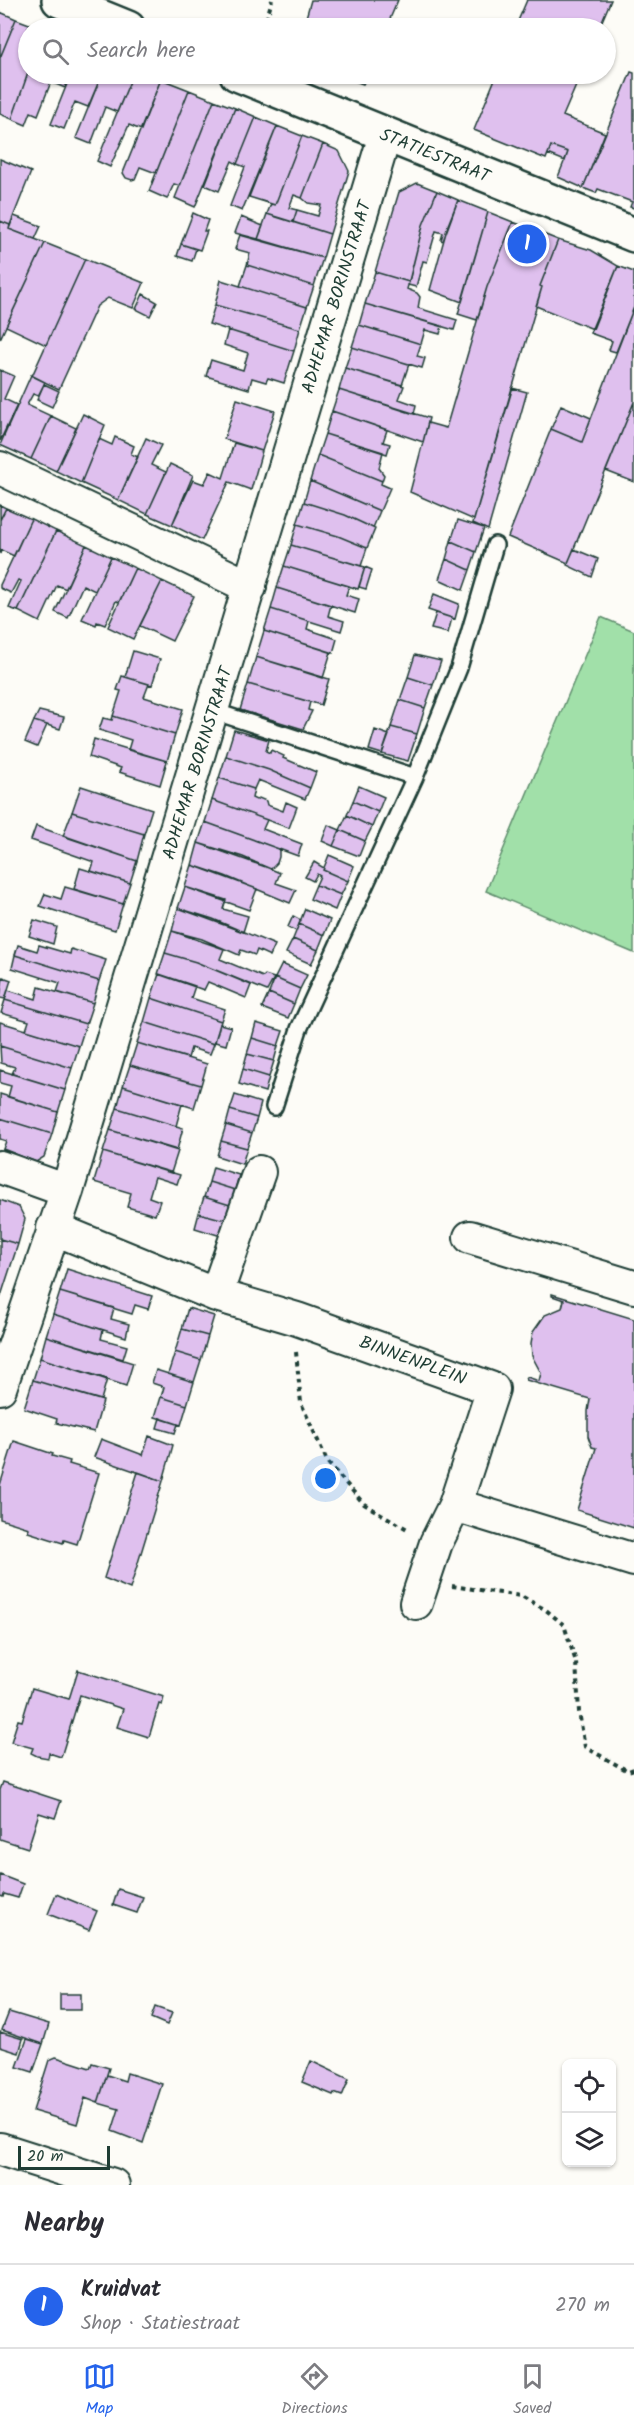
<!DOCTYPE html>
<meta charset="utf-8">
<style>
body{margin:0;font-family:Kalam,sans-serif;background:#f7f7f7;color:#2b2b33}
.controls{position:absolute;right:18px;bottom:18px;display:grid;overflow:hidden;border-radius:9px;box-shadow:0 2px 4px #0004}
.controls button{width:54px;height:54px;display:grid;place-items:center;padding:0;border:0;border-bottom:2px solid #e1e1e2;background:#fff;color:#2b2b33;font:30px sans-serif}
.scale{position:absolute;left:18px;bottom:15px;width:92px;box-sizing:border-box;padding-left:6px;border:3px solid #1f3d34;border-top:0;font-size:16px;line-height:21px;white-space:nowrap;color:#1f3d34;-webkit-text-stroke:4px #fdfcf7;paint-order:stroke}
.you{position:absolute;left:326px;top:1479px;width:21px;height:21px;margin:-15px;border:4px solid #fff;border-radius:50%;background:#1a73e8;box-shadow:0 0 0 9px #1a73e833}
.badge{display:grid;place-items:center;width:39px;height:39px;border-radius:50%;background:#2563eb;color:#fff;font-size:20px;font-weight:700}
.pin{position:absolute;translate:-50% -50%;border:3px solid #fff;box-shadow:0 2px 6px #0006}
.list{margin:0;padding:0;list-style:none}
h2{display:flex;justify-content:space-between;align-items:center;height:78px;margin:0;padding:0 24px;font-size:26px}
h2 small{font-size:20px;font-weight:400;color:#7c7c81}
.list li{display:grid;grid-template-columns:39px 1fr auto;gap:18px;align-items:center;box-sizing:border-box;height:84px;padding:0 24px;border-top:2px solid #e1e1e2}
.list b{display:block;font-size:22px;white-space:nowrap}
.list p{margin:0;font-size:20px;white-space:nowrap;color:#7c7c81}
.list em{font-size:20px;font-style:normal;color:#7c7c81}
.icon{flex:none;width:33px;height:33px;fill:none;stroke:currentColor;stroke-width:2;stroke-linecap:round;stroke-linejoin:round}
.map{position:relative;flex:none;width:634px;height:2185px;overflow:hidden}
.search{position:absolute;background:#fff;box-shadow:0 2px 4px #0004;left:18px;right:18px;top:18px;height:66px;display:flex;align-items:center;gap:15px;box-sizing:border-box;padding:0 21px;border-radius:33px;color:#7c7c81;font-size:22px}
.sheet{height:162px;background:#fff}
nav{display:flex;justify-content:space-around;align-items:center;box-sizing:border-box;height:84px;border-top:2px solid #e1e1e2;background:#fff;font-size:16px;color:#7c7c81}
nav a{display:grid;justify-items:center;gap:3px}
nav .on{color:#2563eb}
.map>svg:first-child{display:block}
.green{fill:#a1e0a9;stroke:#608e6e;stroke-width:1.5}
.building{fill:#dfc0ee;stroke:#1f3d34;stroke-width:1.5}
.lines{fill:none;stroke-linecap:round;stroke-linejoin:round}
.lane-casing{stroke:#1f3d34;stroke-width:20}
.street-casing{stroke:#1f3d34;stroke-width:36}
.secondary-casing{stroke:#1f3d34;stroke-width:38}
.path{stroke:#1f3d34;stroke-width:4;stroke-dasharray:4.5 4.5;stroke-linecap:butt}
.lane{stroke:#fdfcf7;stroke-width:15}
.street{stroke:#fdfcf7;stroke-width:32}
.secondary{stroke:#fdfcf7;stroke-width:33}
.labels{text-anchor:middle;stroke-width:4.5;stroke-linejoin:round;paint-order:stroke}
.street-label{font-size:18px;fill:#1f3d34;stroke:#fdfcf7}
</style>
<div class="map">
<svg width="634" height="2185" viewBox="0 0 634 2185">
<rect width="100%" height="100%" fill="#fdfcf7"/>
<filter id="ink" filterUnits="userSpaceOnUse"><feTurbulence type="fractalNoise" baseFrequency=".0167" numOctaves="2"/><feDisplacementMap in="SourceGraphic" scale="12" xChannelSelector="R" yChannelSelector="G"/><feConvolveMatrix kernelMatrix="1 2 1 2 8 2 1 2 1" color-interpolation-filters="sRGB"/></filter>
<g filter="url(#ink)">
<path class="green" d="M601,617L634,631V953L486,891Z"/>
<path class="building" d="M311,0H398L386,28H303Z
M527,0H611L599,28H515Z
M0,12L16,19L0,58Z
M16,19L40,28H28V73L12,119L0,114V58Z
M631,72L634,73V208L630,207L632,202L598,189L596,193L583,188Z
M28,73L71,74L65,88L51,82L38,115L31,112L26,125L12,119Z
M71,74H102L88,107L75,102L64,129L51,124Z
M102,74H133L117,112L105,107L91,144L76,138Z
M133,74H149L161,79L141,130L129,125L110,167L97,161Z
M336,74H368L363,84Z
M497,74H581L563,116L605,133L583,188L558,177L568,152L551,146L546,159L474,130Z
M161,79L189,90L156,173L140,167L135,179L132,180L126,178L123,173Z
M189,90L214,100L180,186L174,184L167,199L149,191Z
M214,100L235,108L195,207L175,198Z
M235,108L256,117L237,164L232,161L219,191L205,185Z
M256,117L277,126L242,211L230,206L245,167L237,164Z
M277,126L302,136L275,205L249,197Z
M302,136L323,144L302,198L294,195L289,208L297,210L293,222L267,214L271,204L275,205Z
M323,144L339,151L349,171L330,234L293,222L297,210L318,216L321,205L308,203L302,198Z
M551,146L568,152L565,161L548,154Z
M0,159L31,172L10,225L0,221Z
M417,183L437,191L423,225L409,282L375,272L399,192Z
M437,191L458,200L443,241L441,240L443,233L436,231L427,262L423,261L416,287L408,285L423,225Z
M458,200L488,212L462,302L430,290L448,225Z
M488,212L513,222L487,287L477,320L458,314Z
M193,213L208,220L204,231H207L200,250L181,244Z
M267,214L330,234L323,258L258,239Z
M14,216L41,226L35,239L9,229Z
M241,217L263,226L258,239L235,233Z
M0,221L10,225L9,229L45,243L0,339Z
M513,222L558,240L540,286L542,287L474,520L410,492L428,423L446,428L487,287Z
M240,235L323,258L314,286L247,265L250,253L235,249Z
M558,240L591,250L618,266L593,329L536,306L542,287L540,286Z
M45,243L85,259L46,345L6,326Z
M181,244L196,249L192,261L177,256Z
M85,259L144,283L133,308L108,298L97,306L59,389L32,376Z
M247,265L314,286L307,307L240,286Z
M618,266L634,272V307L616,352L609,350L612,341L590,333Z
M375,272L409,282L407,289L417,293L420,297L418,308L457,320L454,330L365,304Z
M221,280L307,307L300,329L215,305Z
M143,294L157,302L150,316L136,309Z
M365,304L442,326L440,334L425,330L421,344L359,325Z
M215,305L300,329L294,351L209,324Z
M634,307V402L568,563L508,537L551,429L582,442Z
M359,325L421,344L417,356L425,358L422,368L352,347Z
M228,330L294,351L284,383L268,378L266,382L252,378L249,389L206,376L211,360L243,370L248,353L224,345Z
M352,347L409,364L402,385L345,368Z
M345,368L404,386L399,399L416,405L414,414L339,390Z
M0,370L14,376L4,399L17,405L0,441Z
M31,375L45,382L38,396L33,394L27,405L51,416L31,459L0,445Z
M44,384L59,391L52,407L37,400Z
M512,388L527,392L488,530L473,523Z
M339,390L429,418L423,442L332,411Z
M237,399L275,411L262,451L224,439Z
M634,402V482L606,471Z
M561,405L591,418L582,442L551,429Z
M332,411L387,430L383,442L390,444L387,454L325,434Z
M83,414L105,425L81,483L56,471Z
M51,416L76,428L56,471L31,459Z
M325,434L383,452L379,468L384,475L382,481L318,455Z
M115,437L134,446L131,454L138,457L118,500L81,483L99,439L112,445Z
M146,438L161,445L151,465L166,472L147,514L118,500Z
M234,443L262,451L251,490L229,482L202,540L172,525L193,480L204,484L210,472L223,478Z
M318,455L382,481L381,484L390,488L380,511L310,481Z
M170,464L193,475L172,525L147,514Z
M310,481L380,511L373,528L345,515L304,502Z
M304,502L345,515L375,529L367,548L338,536L297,524Z
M0,505L6,508L0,520Z
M6,508L31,519L14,556L1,550L0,554V520Z
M31,519L56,531L18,611L9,608L21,581L18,580L11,593L0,588V585Z
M458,520L484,528L476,552L451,541Z
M297,524L338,536L367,548L361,566L291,545Z
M56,531L86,545L66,589L57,585L40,622L18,611Z
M451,541L476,552L470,570L446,559Z
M86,545L111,557L95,591L83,585L68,618L55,612Z
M291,545L365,567L358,589L284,566Z
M574,549L598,559L592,577L567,565Z
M111,557L135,568L119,602L116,601L105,625L97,622L96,625L82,619Z
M446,559L470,570L463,590L439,579Z
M284,566L349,586L346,595L359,599L355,613L277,588Z
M365,567L372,570L366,589L359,587Z
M135,568L162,581L133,639L108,627Z
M162,581L194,596L172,641L140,626Z
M277,588L331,605L328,616L344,621L341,631L271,609Z
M434,594L459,604L455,619L428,610Z
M271,609L309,621L307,629L337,639L333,653L264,631Z
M436,613L452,618L448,633L431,629Z
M264,631L331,652L323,678L256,657Z
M133,651L160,659L152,685L125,677Z
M415,655L441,661L433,685L408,677Z
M256,657L329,679L321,705L248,684Z
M122,676L149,684L144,697L183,709L175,735L113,716L121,691L117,690Z
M408,677L433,685L425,708L400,700Z
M248,684L310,702L308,710L312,711L303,729L240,710Z
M400,700L425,708L417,734L391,727Z
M39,711L64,717L60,729L34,721Z
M113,716L175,735L167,761L128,750L131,740L99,730L103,718L112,720Z
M34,721L47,725L37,747L25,742Z
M391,727L417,734L408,761L382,754Z
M234,730L269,740L266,751L270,753L271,750L284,756L283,758L316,772L310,788L269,770L226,756Z
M375,730L389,735L382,754L369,750Z
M94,739L167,761L160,785L119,772L121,768L89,757Z
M226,756L269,770L310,788L305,799L258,780L254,789L219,778Z
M219,778L254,789L252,798L256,800L259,798L266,801L267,805L283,811L286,802L297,807L289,828L212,800Z
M81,786L152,809L144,834L72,812Z
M359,786L384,797L378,812L353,801Z
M212,800L267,820L263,829L302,844L298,856L205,822Z
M353,801L378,812L372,827L347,815Z
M72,812L144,834L137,861L63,836Z
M347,815L372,827L365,841L340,830Z
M205,822L279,849V857L277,863L271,869L198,843Z
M328,825L340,830L333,846L322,841Z
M36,826L137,861L130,883L91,871L94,862L31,840Z
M340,830L365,841L359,856L333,846Z
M198,843L243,857L280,873L276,883L296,890L290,903L225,876L192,865Z
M329,855L354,866L348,881L323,870Z
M314,862L324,868L323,870L348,881L341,895L316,885L320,876L317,874L313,881L305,877Z
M192,865L257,889L249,910L185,887Z
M80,868L130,883L123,904L74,889Z
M316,885L341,895L335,910L310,899Z
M65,887L123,904L115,930L40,906L45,894L61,899Z
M185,887L226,900L223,909L248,916L243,932L178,908Z
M178,908L213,919L275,945L270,956L257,950L255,955L241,950L239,955L202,939L172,931Z
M305,909L330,920L324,935L299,924Z
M293,916L301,920L296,931L288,927Z
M34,920L57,927L53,944L29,936Z
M299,924L324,935L318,950L293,939Z
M172,931L224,949L220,959L263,977L265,975L274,978L267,991L196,962L165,953Z
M293,939L318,950L311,964L286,953Z
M18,945L37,951L39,945L70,954L71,949L106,960L99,981L15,955Z
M165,953L196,962L251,985L246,998L208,982L204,990L158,974Z
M15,955L99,981L93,1003L57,992L60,983L12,968Z
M282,964L307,975L300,989L275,978Z
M159,974L195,986L191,998L225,1009L221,1021L151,998Z
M3,977L11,980L5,999L0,998Z
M275,978L300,989L294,1004L269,993Z
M39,987L93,1003L86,1024L5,1000L8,990L36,999Z
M269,993L294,1004L288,1018L262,1008Z
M151,998L221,1021L214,1044L144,1022Z
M5,1000L86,1024L79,1046L26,1030L29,1021L1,1013Z
M0,1022L79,1046L72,1068L0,1046Z
M144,1022L214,1044L210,1054L191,1048L188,1058L137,1043Z
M256,1023L283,1031L278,1046L252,1038Z
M220,1024L231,1027L226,1045L215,1042Z
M252,1038L278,1046L274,1061L247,1054Z
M137,1043L207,1064L201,1085L130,1065Z
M0,1046L72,1068L65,1090L12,1074L15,1067L1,1063Z
M247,1054L274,1061L269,1077L243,1069Z
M130,1065L201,1085L194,1108L123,1086Z
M243,1069L269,1077L265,1092L239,1084Z
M0,1070L65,1090L58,1112L8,1097L11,1086L0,1083Z
M123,1086L182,1104L176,1126L117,1108Z
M0,1094L58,1112L52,1134L0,1118Z
M235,1095L261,1103L257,1118L230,1110Z
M117,1108L183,1128L177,1150L110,1130Z
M230,1110L257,1118L252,1133L226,1125Z
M0,1118L52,1134L44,1157L36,1162L3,1149L6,1141L0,1139Z
M226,1125L252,1133L247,1148L221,1141Z
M110,1130L178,1151L171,1173L103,1152Z
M221,1141L247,1148L242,1164L217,1156Z
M103,1152L180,1175L177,1184L155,1177L149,1197L160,1201L155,1215L127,1207L131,1193L94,1182Z
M213,1167L239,1175L235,1190L209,1182Z
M209,1182L235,1190L230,1205L204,1197Z
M204,1197L230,1205L225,1220L199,1213Z
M0,1200L19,1207L25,1219L18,1244L0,1239Z
M199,1213L225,1220L221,1236L195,1228Z
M0,1239L18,1244L1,1296L0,1295Z
M67,1269L152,1296L148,1309L135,1305L132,1314L60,1292Z
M60,1292L114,1308L111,1319L129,1324L126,1337L53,1314Z
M552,1294L634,1319V1528L577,1510L596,1448L592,1447L588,1436V1411L590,1399L526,1380L527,1377L539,1381L541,1373L532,1356L531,1343L533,1332L545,1315L562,1308L564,1300L552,1296Z
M188,1308L214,1316L208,1336L182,1329Z
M53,1314L103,1330L101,1339L127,1346L123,1359L46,1336Z
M182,1329L208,1336L201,1360L175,1352Z
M46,1336L133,1363L126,1386L40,1358Z
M175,1352L201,1360L194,1382L168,1374Z
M40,1358L107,1379L101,1400L33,1380Z
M156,1370L194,1382L187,1405L161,1397L164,1387L152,1383Z
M33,1380L103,1401L94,1432L56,1423L57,1419L24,1408Z
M161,1397L187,1405L181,1425L155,1417Z
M160,1418L178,1424L175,1433L157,1428Z
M149,1436L173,1445L163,1481L94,1457L101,1439L143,1455Z
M14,1441L53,1454L52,1456L70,1461L69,1464L99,1473L77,1544L64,1540L63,1543L28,1532L29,1528L0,1519V1485Z
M138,1472L163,1481L130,1589L104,1578Z
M78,1670L164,1697L162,1705L159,1704L149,1737L117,1727L123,1709L80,1695L61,1757L49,1753L48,1758L37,1756L31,1753L33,1748L11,1742L18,1720L22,1721L32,1688L69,1699Z
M3,1782L61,1801L55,1818L39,1813L28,1848L0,1839V1790Z
M0,1875L23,1884L18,1898L4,1894L3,1897L0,1896Z
M118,1889L143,1897L137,1913L113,1905Z
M56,1894L97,1911L89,1930L48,1914Z
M60,1994H81V2010H60Z
M155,2007L172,2013L167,2025L151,2018Z
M9,2012L49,2024L43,2044L2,2030Z
M0,2032L23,2039L19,2053L0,2047Z
M27,2039L43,2044L33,2072L17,2067Z
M56,2057L90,2068L92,2063L109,2068L98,2103L85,2098L77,2124L33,2111L49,2060Z
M311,2061L349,2079L342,2096L334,2093L333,2095L302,2082Z
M127,2073L162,2084L143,2143L112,2131L119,2109L98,2103L107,2075L125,2081Z"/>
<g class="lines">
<g class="lane-casing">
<path id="lane" d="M213,711L415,777
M274,1107L299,1029L415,777L459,668L495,545"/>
</g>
<g class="street-casing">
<path id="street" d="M0,468L250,587
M0,1167L67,1191
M53,1228L216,1295L297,1319L493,1389L455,1505L436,1543L416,1603
M470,1237L634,1287
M216,1295L259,1172
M0,1388L67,1191L385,135
M455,1505L634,1560
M0,2149L113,2185"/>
</g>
<g class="secondary-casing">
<path id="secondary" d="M59,0L128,28
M237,74L634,235"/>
</g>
<path class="path" d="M264,28L272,0
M296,1352L301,1403L328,1463L364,1504L409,1530
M452,1586L521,1596L546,1610L564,1625L576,1662L579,1712L585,1747L628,1771L634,1769"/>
<use href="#lane" class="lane"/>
<use href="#street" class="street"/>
<use href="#secondary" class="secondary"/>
</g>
</g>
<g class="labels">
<g class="street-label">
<text transform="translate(435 155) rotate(22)" y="6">STATIESTRAAT</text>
<text transform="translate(336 297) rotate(-73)" y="6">ADHEMAR BORINSTRAAT</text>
<text transform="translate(197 763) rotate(-73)" y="6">ADHEMAR BORINSTRAAT</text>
<text transform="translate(413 1360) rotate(20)" y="6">BINNENPLEIN</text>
</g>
</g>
</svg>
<div class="controls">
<button><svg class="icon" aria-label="locate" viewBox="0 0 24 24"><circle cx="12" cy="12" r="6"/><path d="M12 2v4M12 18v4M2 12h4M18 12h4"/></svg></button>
<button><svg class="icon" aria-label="layers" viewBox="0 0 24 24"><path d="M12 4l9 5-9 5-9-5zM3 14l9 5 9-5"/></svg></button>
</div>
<div class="scale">20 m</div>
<div class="you"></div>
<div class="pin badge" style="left:527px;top:244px">1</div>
<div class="search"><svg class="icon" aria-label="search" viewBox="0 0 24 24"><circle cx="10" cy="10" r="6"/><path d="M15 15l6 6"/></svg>Search here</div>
</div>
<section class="sheet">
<h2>Nearby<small></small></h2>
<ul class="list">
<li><span class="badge">1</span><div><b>Kruidvat</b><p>Shop · Statiestraat</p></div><em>270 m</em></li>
</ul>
</section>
<nav>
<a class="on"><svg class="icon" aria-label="map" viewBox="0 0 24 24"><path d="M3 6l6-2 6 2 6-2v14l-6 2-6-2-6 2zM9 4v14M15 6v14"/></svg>Map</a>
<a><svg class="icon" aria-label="directions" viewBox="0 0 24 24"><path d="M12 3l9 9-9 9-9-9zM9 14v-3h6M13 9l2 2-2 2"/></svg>Directions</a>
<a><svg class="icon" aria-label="saved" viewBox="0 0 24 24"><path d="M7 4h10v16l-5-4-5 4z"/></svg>Saved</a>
</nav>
